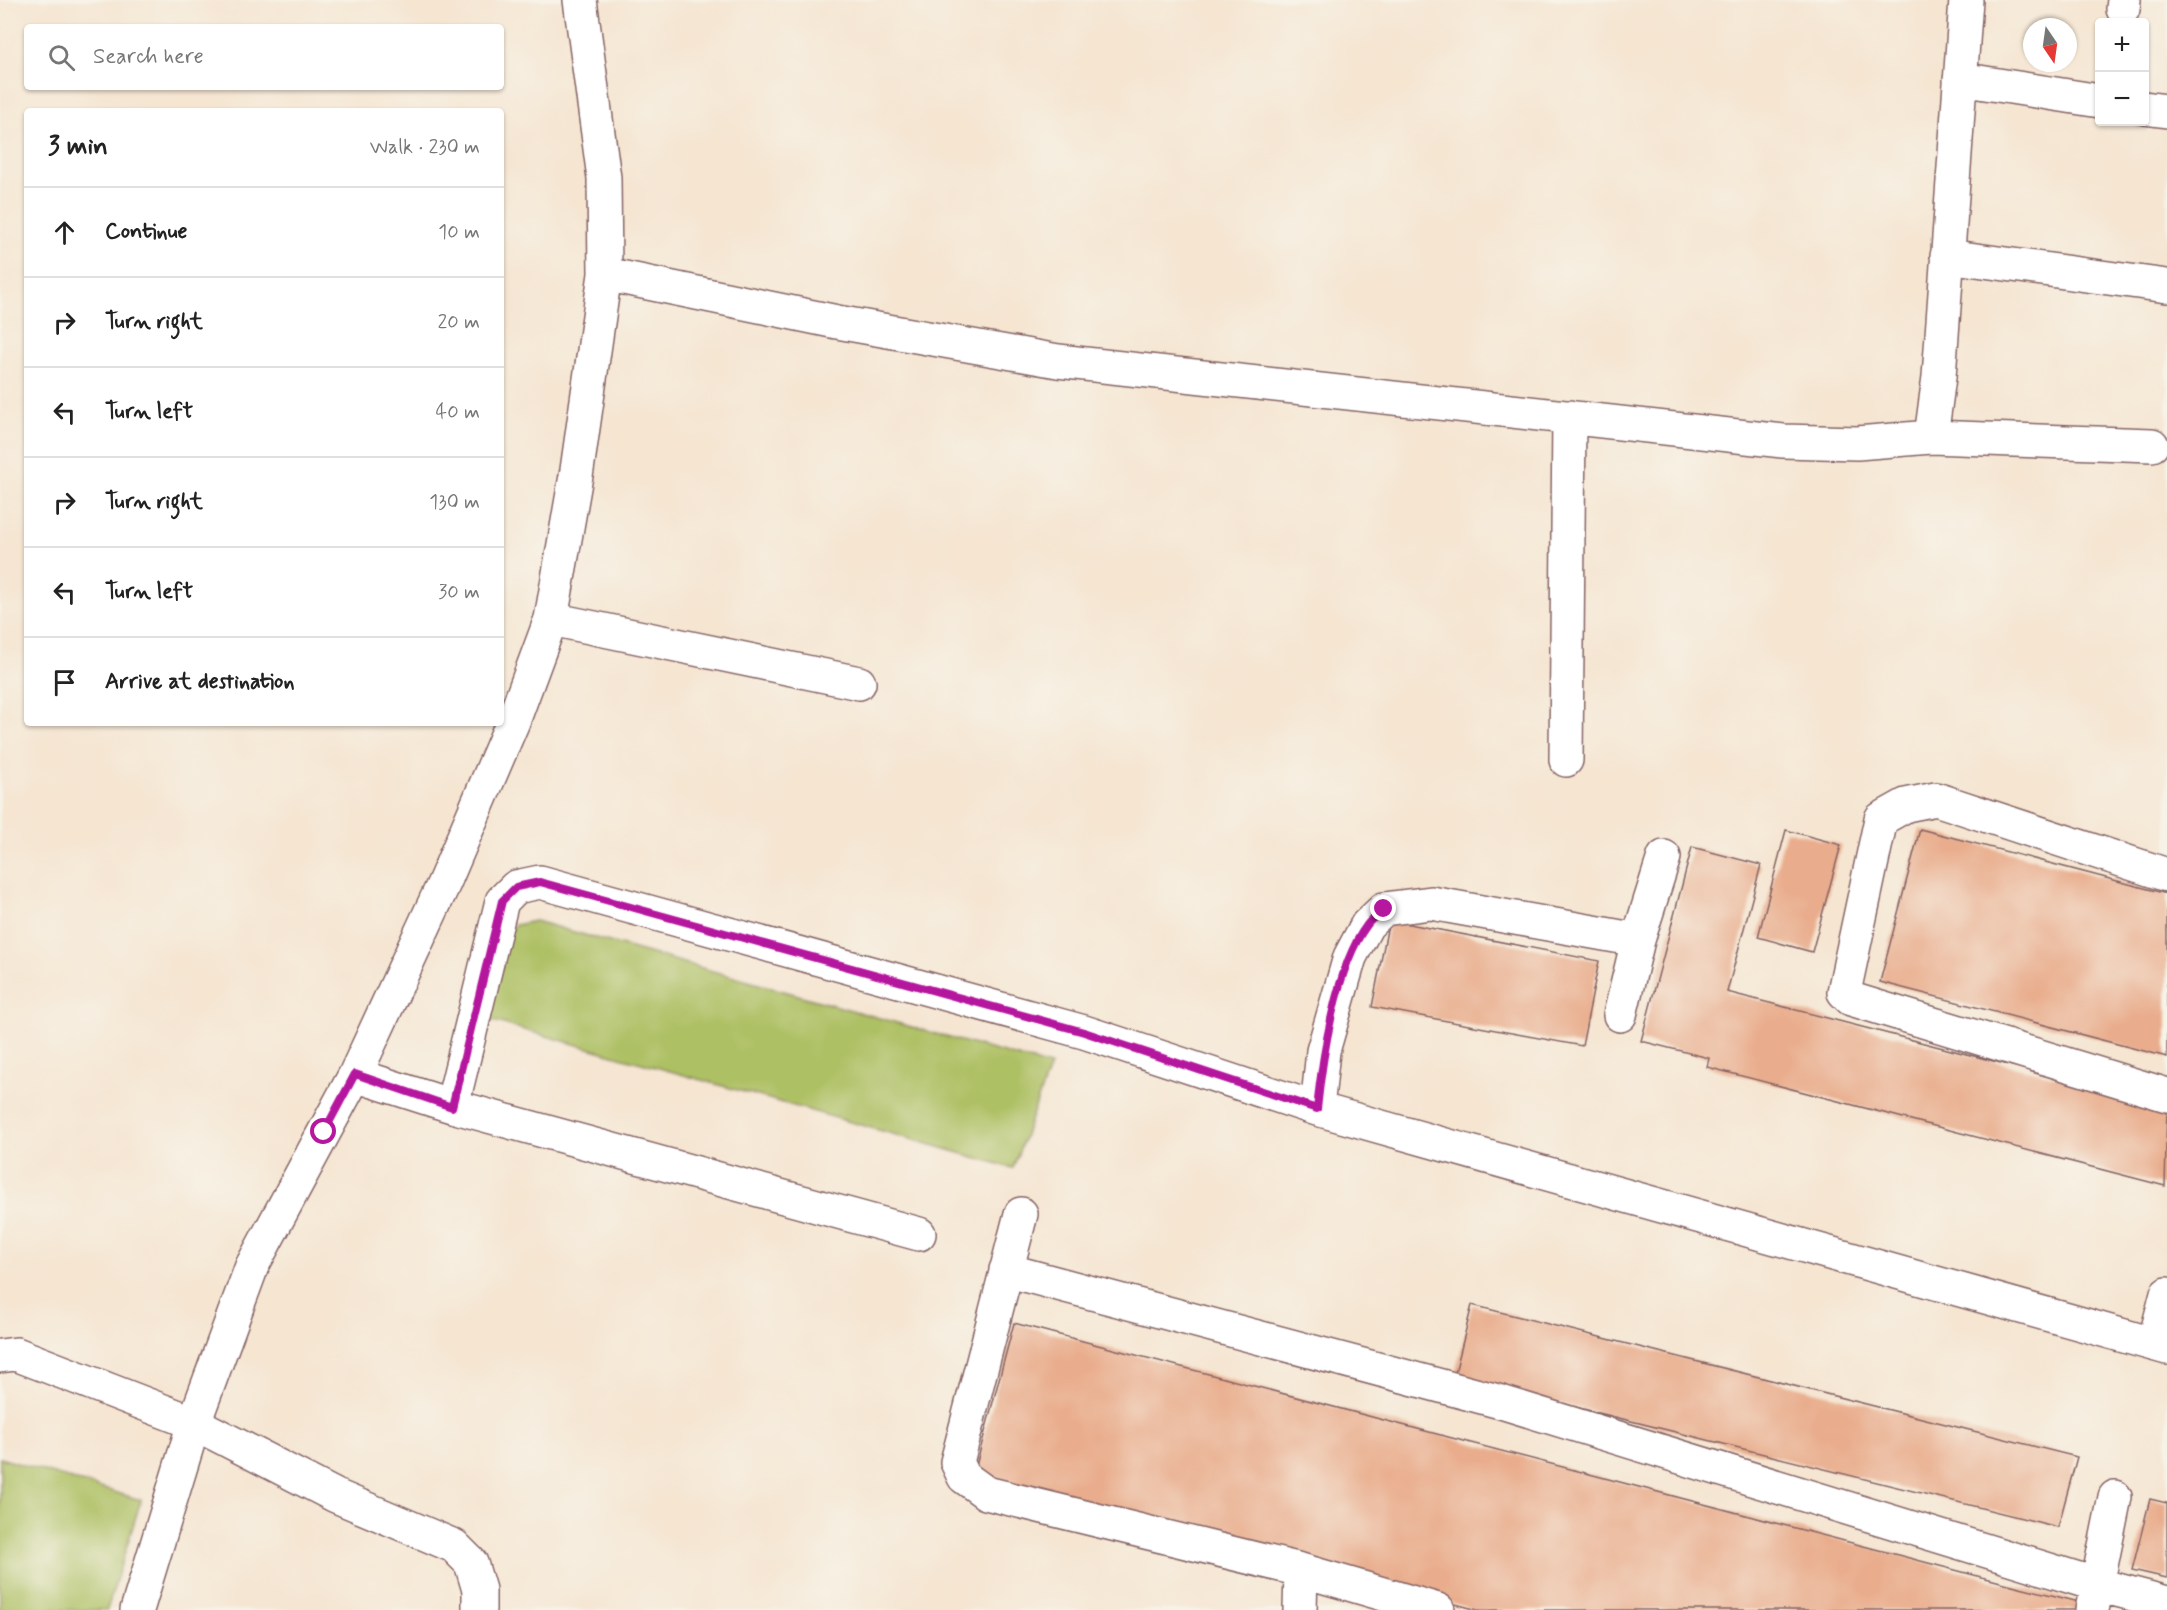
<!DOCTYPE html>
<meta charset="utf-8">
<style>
body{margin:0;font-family:Mynerve,sans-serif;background:#f6f6f6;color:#222}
.controls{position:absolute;right:18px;top:18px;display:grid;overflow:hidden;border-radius:6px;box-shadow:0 2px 4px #0004}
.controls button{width:54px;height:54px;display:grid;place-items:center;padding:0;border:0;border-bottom:2px solid #e0e0e0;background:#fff;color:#222;font:30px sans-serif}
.compass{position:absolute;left:2023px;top:18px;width:54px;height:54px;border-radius:50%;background:#fff;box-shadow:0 2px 4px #0004;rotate:167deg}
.stop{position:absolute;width:18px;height:18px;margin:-14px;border:4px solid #b5179e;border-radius:50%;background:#fff}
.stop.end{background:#b5179e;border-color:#fff;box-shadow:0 2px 6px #0008}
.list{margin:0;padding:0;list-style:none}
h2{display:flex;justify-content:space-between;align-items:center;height:78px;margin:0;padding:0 24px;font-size:26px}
h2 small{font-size:20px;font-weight:400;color:#767676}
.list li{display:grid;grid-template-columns:39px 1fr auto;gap:18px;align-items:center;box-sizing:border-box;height:90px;padding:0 24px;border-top:2px solid #e0e0e0}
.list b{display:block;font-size:22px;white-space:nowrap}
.list em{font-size:20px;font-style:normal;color:#767676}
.icon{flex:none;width:33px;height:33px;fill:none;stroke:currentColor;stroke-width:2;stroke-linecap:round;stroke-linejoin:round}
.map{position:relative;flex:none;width:2167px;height:1610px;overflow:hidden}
.search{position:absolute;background:#fff;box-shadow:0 2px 4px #0004;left:24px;top:24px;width:480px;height:66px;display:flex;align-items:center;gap:15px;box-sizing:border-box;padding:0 21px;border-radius:6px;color:#767676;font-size:22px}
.panel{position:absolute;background:#fff;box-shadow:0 2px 4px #0004;left:24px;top:108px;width:480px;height:618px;border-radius:6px}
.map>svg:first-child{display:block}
.green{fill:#adc064;stroke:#7c7048;stroke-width:1.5}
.building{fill:#e9ad8d}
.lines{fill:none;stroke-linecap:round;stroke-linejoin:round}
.minor-casing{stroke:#866465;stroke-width:36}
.minor{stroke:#fff;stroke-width:33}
.route{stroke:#b5179e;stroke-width:8}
</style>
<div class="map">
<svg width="2167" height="1610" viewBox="0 0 2167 1610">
<rect width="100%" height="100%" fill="#f7f3e8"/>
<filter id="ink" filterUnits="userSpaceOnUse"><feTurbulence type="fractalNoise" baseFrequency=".0167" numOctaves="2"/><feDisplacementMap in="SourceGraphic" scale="12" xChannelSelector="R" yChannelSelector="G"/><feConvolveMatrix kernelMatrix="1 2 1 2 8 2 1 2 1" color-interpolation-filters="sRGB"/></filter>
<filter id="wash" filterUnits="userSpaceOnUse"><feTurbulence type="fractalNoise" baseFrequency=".008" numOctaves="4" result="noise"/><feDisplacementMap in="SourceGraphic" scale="24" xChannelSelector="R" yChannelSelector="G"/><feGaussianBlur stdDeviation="1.35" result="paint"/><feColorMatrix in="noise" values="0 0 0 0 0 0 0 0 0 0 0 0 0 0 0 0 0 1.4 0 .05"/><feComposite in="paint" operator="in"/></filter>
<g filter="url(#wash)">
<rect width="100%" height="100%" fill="#f5e5d1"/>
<path class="green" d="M535,921L1050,1066L1013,1168L486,1019L498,939L515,925Z
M0,1458L141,1500L107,1610H0Z"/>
<g id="blocks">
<path class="building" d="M1920,829L2167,894V1057L1880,982Z
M1786,830L1841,845L1812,952L1758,937Z
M1692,847L1761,865L1727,992L2167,1106L2165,1186L1707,1067L1709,1058L1641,1041Z
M1389,920L1599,961L1582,1046L1372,1007Z
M1472,1305L2077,1457L2058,1527L1454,1377Z
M1014,1323L2016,1586L2079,1602L2077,1610H1478L973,1477Z
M2150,1499L2167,1503V1578L2132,1570Z"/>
</g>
</g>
<g filter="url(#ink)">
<use href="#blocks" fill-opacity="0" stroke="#866465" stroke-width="1.5"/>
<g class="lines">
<g class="minor-casing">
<path id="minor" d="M2123,9L2124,0
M1960,79L2100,101
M2144,108L2167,111
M1947,256L2167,286
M605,274L837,322L1058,361L1783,441L1857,443L1931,437L1939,377L1966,0
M1931,437L2152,445
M551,619L859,683
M1566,760L1569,417
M2167,875L1936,799L1906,805L1881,819L1844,992L1851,999L2167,1095
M1620,1015L1638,940L1664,857
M355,1075L452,1106L502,901L516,887L540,882L1084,1032L1317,1109L2167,1348
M452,1106L919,1234
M1317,1109L1323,1051L1350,957L1367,925L1384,909L1431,903L1638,940
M1021,1214L957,1462L964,1477L986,1493L1301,1570L1438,1610
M1006,1270L1501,1402L2098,1585L2167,1603
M2154,1344L2167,1294
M0,1356L16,1354L194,1423L336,1496L454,1546L471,1563L479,1590V1610
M137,1610L194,1423L252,1266L355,1075L444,883L514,719L551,619L577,470L605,274L604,178L580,0
M1300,1610L1301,1570
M2092,1610L2115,1497"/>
</g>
<use href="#minor" class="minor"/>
</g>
</g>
<g class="lines" filter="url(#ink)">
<path class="route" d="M324,1132L355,1074L452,1107L502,901L516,887L540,882L1084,1032L1317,1109C1322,1059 1336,966 1367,925C1371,919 1379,914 1384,909"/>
</g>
</svg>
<div class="controls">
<button>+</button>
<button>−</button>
</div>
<svg class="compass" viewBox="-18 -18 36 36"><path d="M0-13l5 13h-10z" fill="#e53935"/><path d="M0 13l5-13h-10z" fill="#767676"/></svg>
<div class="stop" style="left:324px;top:1132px"></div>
<div class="stop end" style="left:1384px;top:909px"></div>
<div class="search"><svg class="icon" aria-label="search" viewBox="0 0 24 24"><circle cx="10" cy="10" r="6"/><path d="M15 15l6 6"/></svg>Search here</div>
<section class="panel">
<h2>3 min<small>Walk · 230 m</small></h2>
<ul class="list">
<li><svg class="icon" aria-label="ahead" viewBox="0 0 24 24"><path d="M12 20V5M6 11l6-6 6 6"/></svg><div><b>Continue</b></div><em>10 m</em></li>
<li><svg class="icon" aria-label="right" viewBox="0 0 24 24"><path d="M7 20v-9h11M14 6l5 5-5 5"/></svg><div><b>Turn right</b></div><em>20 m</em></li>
<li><svg class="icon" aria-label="left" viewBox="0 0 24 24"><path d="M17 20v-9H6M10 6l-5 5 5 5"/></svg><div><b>Turn left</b></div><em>40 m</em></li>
<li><svg class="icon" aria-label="right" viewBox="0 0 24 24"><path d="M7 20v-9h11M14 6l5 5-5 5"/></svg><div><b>Turn right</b></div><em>130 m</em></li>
<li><svg class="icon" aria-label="left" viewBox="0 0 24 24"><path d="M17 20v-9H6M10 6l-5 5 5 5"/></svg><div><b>Turn left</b></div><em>30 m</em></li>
<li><svg class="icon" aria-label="arrive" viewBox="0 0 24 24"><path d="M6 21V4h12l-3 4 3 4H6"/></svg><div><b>Arrive at destination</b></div></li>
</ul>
</section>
</div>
